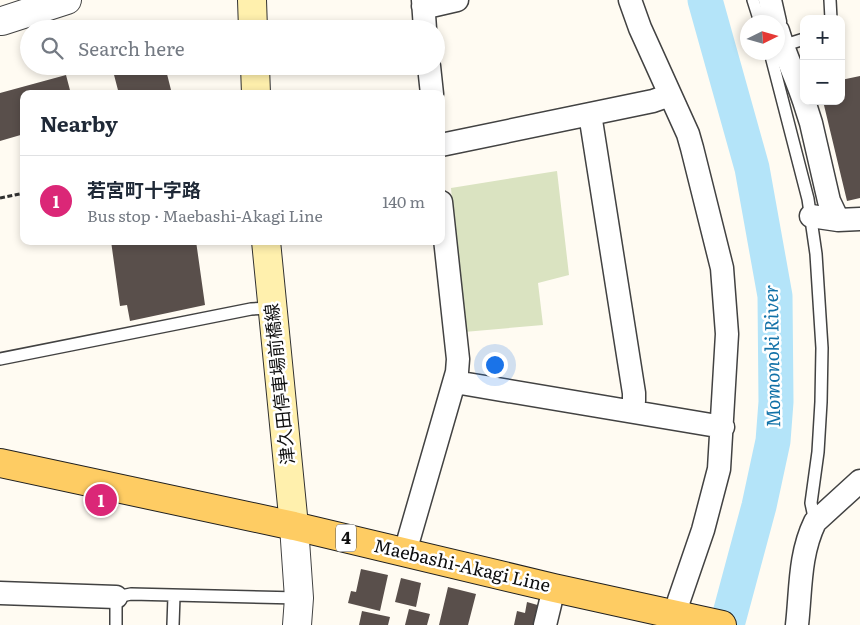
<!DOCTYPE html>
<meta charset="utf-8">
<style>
body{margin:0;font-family:Literata,"Noto Sans JP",serif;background:#f6f6f7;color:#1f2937}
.controls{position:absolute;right:15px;top:15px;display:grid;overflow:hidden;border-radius:10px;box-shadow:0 2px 8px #0003}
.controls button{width:45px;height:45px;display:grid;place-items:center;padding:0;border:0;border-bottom:1px solid #e0e1e3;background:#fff;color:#1f2937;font:25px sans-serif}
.compass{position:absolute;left:740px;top:15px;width:45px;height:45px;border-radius:50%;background:#fff;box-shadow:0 2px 8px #0003;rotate:85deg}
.you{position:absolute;left:494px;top:364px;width:18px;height:18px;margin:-12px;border:4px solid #fff;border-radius:50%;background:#1a73e8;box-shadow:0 0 0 8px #1a73e833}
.badge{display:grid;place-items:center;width:32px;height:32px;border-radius:50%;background:#db2777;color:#fff;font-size:16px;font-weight:700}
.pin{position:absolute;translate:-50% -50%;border:2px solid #fff;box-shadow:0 1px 5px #0006}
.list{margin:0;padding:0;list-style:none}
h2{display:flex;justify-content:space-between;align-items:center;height:65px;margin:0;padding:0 20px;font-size:21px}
h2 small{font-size:16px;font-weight:400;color:#747a83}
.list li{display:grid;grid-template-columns:32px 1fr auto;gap:15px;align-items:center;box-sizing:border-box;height:90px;padding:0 20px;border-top:1px solid #e0e1e3}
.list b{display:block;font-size:19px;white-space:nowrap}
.list p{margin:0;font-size:16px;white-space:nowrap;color:#747a83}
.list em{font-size:16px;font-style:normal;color:#747a83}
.icon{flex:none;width:28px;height:28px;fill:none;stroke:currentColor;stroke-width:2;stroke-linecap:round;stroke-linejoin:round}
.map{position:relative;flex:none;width:860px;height:625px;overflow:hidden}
.search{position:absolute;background:#fff;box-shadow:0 2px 8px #0003;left:20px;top:20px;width:425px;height:55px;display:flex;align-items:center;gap:12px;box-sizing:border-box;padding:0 18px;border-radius:28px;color:#747a83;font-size:19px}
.panel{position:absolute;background:#fff;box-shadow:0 2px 8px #0003;left:20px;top:90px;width:425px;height:155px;border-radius:10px}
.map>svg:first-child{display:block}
.cemetery{fill:#dae3c1}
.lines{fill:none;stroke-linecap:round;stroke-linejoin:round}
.river{stroke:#b4e4f9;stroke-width:35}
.building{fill:#594f4b}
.service-casing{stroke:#424242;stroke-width:14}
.minor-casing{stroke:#424242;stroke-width:25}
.tertiary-casing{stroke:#424242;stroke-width:30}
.secondary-casing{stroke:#313131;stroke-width:30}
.primary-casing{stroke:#202020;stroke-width:30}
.path{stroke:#313131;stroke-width:3;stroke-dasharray:5 2.5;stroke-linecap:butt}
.service{stroke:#fff;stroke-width:11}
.minor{stroke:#fff;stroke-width:22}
.tertiary{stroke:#fff;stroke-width:28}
.secondary{stroke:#fff0ad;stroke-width:28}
.primary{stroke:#fecc63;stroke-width:28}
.labels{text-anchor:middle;stroke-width:5;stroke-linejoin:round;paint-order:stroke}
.shield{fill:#fff;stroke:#575757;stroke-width:1}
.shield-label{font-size:16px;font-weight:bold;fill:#0f0f0f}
.street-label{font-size:18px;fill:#0f0f0f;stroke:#fff}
.water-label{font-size:19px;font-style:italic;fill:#1272a8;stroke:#fff}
</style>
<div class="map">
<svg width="860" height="625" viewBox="0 0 860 625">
<rect width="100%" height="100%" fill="#fffbf2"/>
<path class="cemetery" d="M557,171L569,275L538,283L543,325L464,332L451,188Z"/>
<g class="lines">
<path class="river" d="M705,0L752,168L775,296L776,402L773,441L759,506L727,625"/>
</g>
<path class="building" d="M131,66H165L171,90L155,94H119L113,71Z
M66,75L71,94H24V134L0,141V93Z
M860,76V198L847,201L823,101H841V80Z
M111,241H196L205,305L130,321L127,305L120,306Z
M361,569L388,575L380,611L348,603L351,591L356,592Z
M401,578L421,583L416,607L395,602Z
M448,587L476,594L468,625H439Z
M527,602L541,606L536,625H514L517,611L525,613Z
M409,609L430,614L427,625H405Z
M362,611L390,617L388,625H359Z"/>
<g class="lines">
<g class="service-casing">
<path id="service" d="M753,0L760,22
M830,0L831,19
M782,46L804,39
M770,52L808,199L816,254L822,348L821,402L818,452L811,503L815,522
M0,359L251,309L272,308
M116,625V597L131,594L299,598
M173,625L174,596"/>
</g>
<g class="minor-casing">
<path id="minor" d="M423,0L425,29
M630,0L640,28L688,134L692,148L722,268L727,334L719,469L703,530L679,600L677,615
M770,0L775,22
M423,6H431L457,0
M778,31C785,55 796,77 804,101
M429,66L432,94
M804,101L811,123L829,201L838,220
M590,114L634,393V401L631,411
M441,145L653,101L670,95
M811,216L838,220L860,219
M455,382L723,427
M405,552L457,372L458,359L441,202
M0,593L116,597
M545,625L554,588
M797,625C801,590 799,555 815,522L860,481"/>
</g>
<g class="tertiary-casing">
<path id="tertiary" d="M2,21L67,0
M294,526L299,598L297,625"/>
</g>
<g class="secondary-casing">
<path id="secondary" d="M252,0L253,29
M255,66L256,94
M266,241L294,526"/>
</g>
<g class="primary-casing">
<path id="primary" d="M0,463L294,526L554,588L722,625"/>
</g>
<path class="path" d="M0,198L24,193"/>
<use href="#service" class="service"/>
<use href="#minor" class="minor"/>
<use href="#tertiary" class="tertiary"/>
<use href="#secondary" class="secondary"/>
<use href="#primary" class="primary"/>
</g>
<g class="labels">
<rect class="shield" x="336" y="524.5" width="20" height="27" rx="4"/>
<g class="shield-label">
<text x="346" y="544">4</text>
</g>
<g class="street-label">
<text transform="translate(280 384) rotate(-96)" y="6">津久田停車場前橋線</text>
<text transform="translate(462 566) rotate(13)" y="6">Maebashi-Akagi Line</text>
</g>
<g class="water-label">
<text transform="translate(772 356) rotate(-91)" y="7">Momonoki River</text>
</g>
</g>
</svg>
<div class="controls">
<button>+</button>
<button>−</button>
</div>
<svg class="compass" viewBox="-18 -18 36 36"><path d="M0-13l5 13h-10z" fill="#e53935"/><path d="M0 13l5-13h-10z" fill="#747a83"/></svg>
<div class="you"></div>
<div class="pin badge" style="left:101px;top:500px">1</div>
<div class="search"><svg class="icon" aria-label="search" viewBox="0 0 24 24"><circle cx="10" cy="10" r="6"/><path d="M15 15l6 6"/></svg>Search here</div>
<section class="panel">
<h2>Nearby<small></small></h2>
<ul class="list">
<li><span class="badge">1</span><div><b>若宮町十字路</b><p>Bus stop · Maebashi-Akagi Line</p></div><em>140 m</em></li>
</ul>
</section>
</div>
